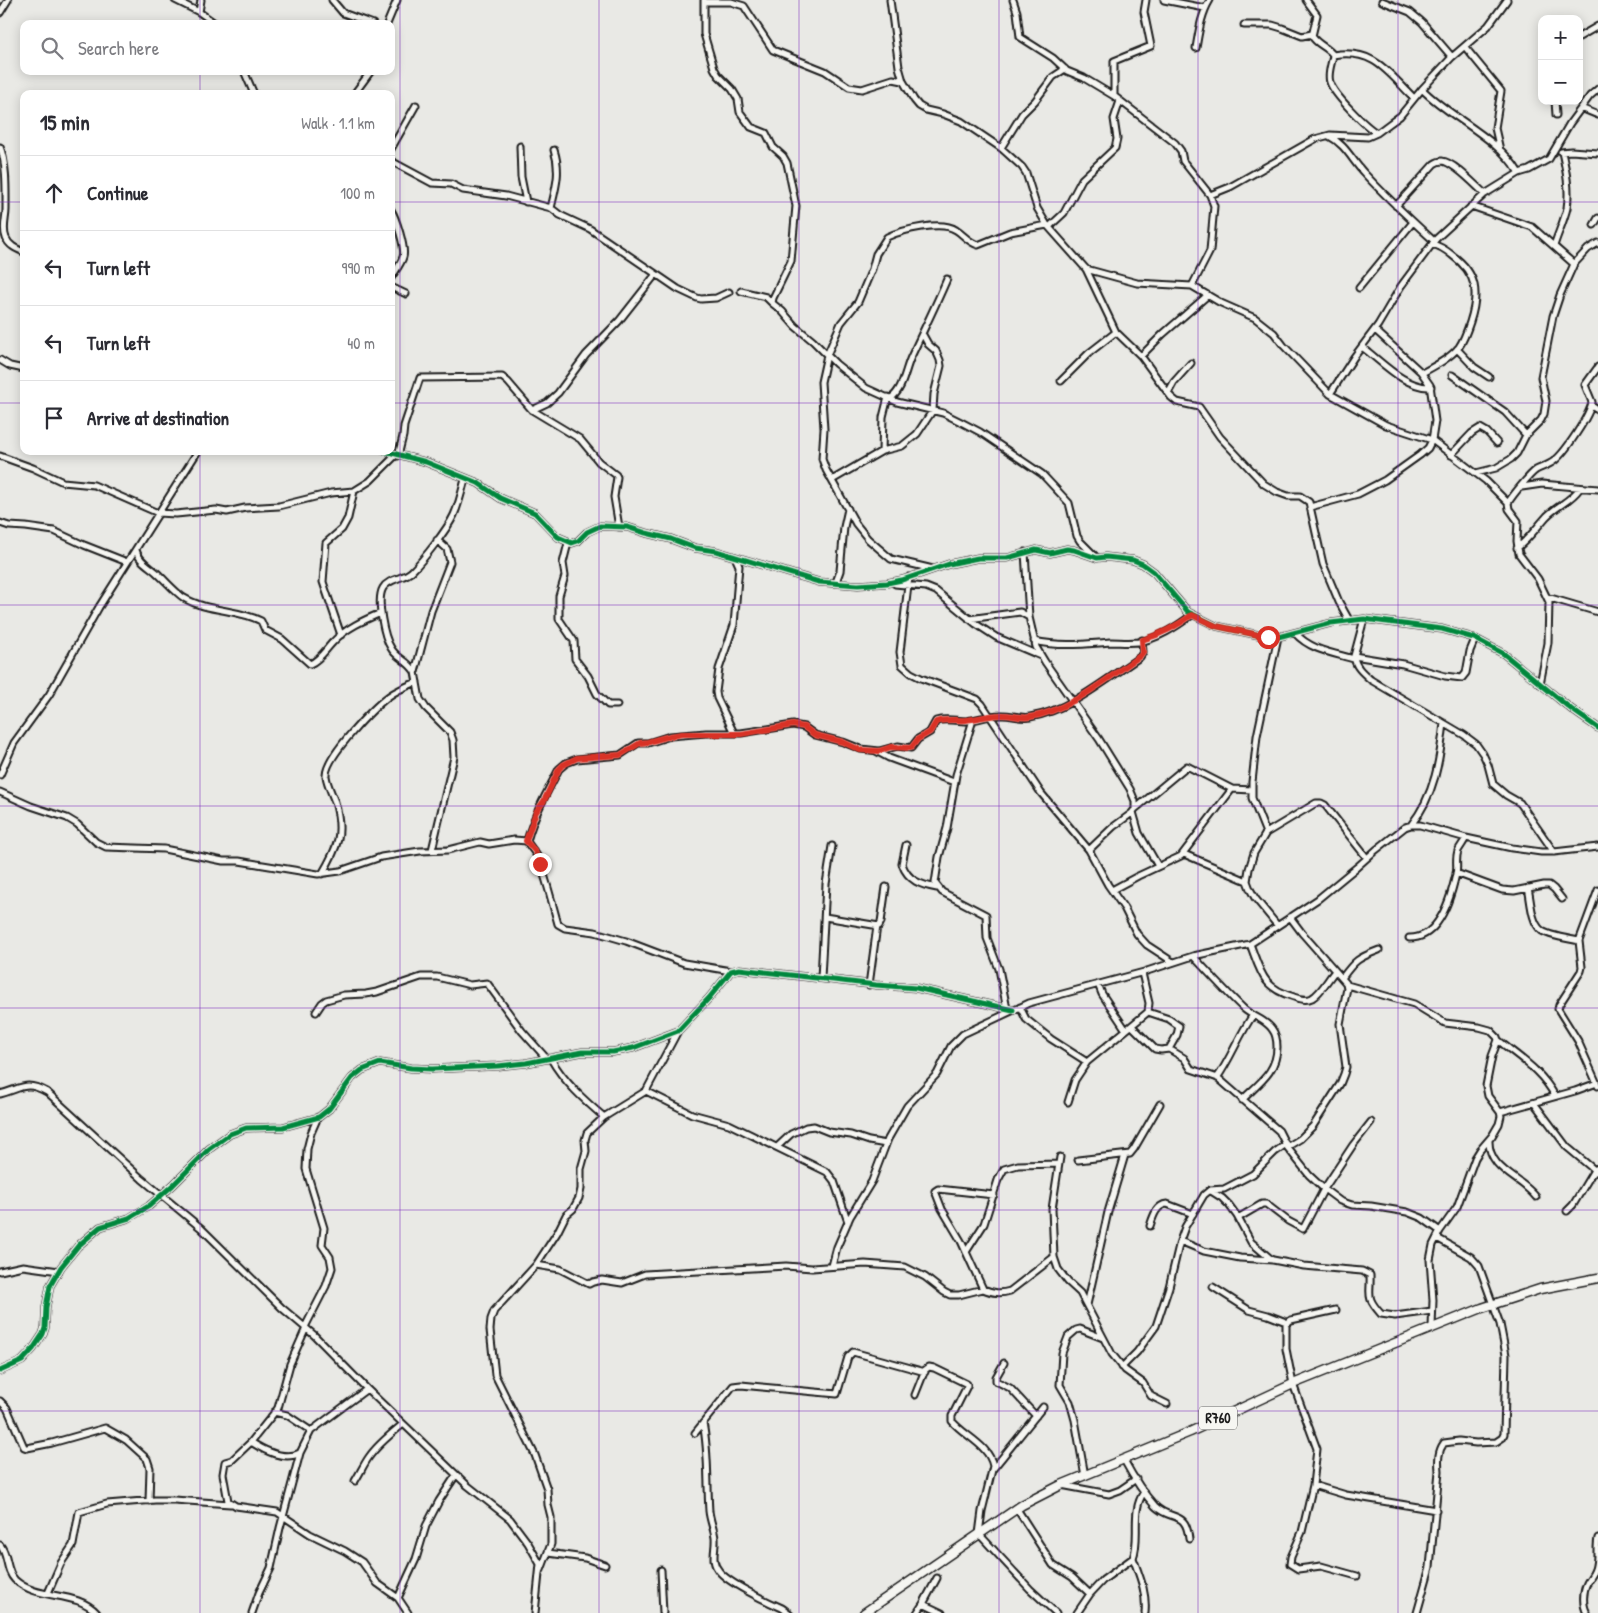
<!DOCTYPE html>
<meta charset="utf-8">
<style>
body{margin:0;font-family:"Patrick Hand",sans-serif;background:#f7f7f7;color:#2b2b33}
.controls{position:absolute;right:15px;top:15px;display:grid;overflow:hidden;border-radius:10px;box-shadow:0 2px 12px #0003}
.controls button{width:45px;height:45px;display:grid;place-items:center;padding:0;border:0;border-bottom:1px solid #e1e1e2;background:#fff;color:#2b2b33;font:25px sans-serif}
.stop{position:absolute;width:15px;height:15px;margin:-11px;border:4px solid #d93025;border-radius:50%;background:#fff}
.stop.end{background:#d93025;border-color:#fff;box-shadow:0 1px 5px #0008}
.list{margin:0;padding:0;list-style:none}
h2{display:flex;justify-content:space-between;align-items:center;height:65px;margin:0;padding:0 20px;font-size:21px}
h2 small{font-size:16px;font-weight:400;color:#7c7c81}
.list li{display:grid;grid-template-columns:32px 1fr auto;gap:15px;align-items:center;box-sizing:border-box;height:75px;padding:0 20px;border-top:1px solid #e1e1e2}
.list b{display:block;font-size:19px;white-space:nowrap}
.list em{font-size:16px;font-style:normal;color:#7c7c81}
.icon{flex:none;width:28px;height:28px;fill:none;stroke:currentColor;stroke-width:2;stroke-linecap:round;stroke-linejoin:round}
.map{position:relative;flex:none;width:1598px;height:1613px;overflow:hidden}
.search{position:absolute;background:#fff;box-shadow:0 2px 12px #0003;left:20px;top:20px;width:375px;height:55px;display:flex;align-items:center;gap:12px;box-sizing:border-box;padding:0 18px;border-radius:10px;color:#7c7c81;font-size:19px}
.panel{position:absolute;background:#fff;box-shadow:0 2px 12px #0003;left:20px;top:90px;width:375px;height:365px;border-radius:10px}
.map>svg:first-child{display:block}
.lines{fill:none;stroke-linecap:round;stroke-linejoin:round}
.minor-casing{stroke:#1c1c1c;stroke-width:9}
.primary-casing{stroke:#1c1c1c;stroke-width:11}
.minor{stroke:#f6f6f2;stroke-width:5}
.primary{stroke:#f6f6f2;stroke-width:8}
.cycleway-casing{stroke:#f6f6f2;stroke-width:8}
.cycleway{stroke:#00873e;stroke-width:5}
.route{stroke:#d93025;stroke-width:6}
.grid{fill:none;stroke:#7b2cbf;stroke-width:1;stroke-opacity:0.55}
.labels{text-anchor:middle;stroke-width:5;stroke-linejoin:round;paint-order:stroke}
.shield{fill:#f6f6f2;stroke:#5d5d5c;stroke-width:1}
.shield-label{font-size:14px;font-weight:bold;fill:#1c1c1c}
</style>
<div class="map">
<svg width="1598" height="1613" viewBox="0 0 1598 1613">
<rect width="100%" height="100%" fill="#e9e9e5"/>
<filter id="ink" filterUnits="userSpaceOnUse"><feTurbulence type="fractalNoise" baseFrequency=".02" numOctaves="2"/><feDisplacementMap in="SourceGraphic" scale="10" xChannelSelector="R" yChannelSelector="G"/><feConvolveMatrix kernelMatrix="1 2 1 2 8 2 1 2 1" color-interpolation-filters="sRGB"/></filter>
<g filter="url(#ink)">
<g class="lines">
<g class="minor-casing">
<path id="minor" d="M175,0L199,12L216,24
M332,0L343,13L373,24
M704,0V34L714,68L718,75L732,89L738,99L740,112L751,127L766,133L773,147L783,156L787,163L796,206L791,261L773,298L772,303L782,311L795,326L813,341L836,364L866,388L897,402L943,413L961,422L980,432L1042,474L1069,503L1077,536L1080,541L1095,556
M890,0L899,67L903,81L914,100L919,106L926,110L943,114L961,121L1001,148L1022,167L1026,173L1037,208L1047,225L1086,269L1116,332L1141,356L1171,397L1177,402L1199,407L1220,437L1264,484L1277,492L1288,496H1300L1309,502L1323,564L1339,602L1349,620
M1013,0L1017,12L1020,37L1053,58L1067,71L1084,78L1114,96L1175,143L1181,151L1183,161L1210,195L1214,206L1210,251L1192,286
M1164,0L1205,8
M1306,0L1317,15L1312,36C1317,45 1328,47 1333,55C1332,63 1327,74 1330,82C1333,94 1366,127 1377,133
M1382,1L1410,12L1422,22L1452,57
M704,2H731L744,6L773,50L825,71L849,87L862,89L893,79L903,81
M199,12L201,0
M0,13L8,0
M387,24L397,0
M1244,25H1272L1282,28L1302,36L1312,34
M1579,37L1598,26
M1465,47L1501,91L1495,128L1500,150
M1196,48C1199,31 1201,15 1210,0
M1333,55C1375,48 1388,73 1414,98
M244,71L254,94
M1422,89C1450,118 1498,137 1519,173
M354,94L371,71
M1114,96V61L1151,46L1144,12L1146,0
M1555,101L1556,115
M1581,108L1598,115
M1329,136C1345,144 1352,160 1364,173C1386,197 1410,219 1434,241
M520,146L521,177L526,202
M0,147C7,163 6,192 6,210C6,219 2,229 6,238C9,246 17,249 24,252
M1001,148L1022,114L1035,101L1053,77L1065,69
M391,149L416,105
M1561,152L1571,151L1598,153
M391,161L432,183L451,184L463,190L506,196L551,208L560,215L590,229L678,289L697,298L701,299L716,298L729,292
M1210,195L1230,187L1315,139L1330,135L1368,137L1377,133L1389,124L1400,116L1422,89L1452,57L1488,26L1507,0
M1396,206L1434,164C1437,162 1439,161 1442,161C1454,162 1476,186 1485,194
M1471,206L1532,227L1574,264
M551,208C556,187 561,171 554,150
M391,210C396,218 406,249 403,257C401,264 395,271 391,278
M1594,225L1598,218
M1049,227L1064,213L1082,179L1115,148L1117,139L1114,119L1120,101
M1554,246C1558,233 1564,221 1567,208C1570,189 1566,170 1562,152
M1086,269L1137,283L1192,286L1221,303L1255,318L1274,333L1284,346L1330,394L1386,425L1432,440L1486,481L1508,503
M391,287L406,294
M1359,288L1413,222
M741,291L766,297L772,303
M1362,347C1381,361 1406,389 1431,387
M1457,349L1474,367L1489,377
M1141,356L1163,334L1208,295
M0,360L10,366L24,369
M1422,373C1435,366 1450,358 1459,347C1464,340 1467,331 1470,322C1479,294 1478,274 1452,255C1446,250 1440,246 1432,244
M1452,375L1505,412L1526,435
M1061,381L1089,353L1116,332
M1168,393L1174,382L1191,363
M1330,394L1354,357L1378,325L1401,286L1436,239L1485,194L1519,173L1529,170L1549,159L1570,123L1590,96L1598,89
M891,398C903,390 905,370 911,357C923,331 936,305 947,279
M1591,406L1598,410
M532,410L547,403L558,393L586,355L619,321L656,274
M385,451L426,462L478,483L500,498L535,513L558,537L572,543L578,541L587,532L600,526L627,527L646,533L671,539L695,548L716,551L819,582L858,585L887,583L902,580L949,564L978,558H1007L1036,550L1050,553L1067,549L1074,550L1097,558L1106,557L1133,560L1143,564L1154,572L1188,612L1216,626L1268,637H1278L1331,623L1364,619L1442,629L1474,638L1504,654L1571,709L1598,728
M882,451L883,417L888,397
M1451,455L1472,433L1480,428L1487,432L1497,443
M0,456L33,468L63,482L94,485L158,513L176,514L216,510L227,512L245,508L279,506L331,493L354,491L370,481L396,455
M398,456L403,436L404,426L420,378L502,377L508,382L532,410L580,439L599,462L616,475L617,477L614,497L619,527
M1476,473L1496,468L1511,459L1517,453L1526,435L1541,420L1544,414L1546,401L1541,377L1553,316L1560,295L1574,264L1588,249L1598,243
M832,480L882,451L902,446L917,434L933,410L934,394L941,366L940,360L936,351L928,344L923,335
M1522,487L1542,484L1598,489
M1310,507L1358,494L1385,480L1420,455L1428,448L1432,440L1435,421L1430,385L1421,372L1375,330
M0,523L9,526L26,527L54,531L84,545L127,562
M568,543L563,563L565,576L559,596V619L574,641L575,659L588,676L597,694L608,705H617
M1517,548C1529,539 1537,527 1547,516C1558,505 1571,501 1580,488
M136,550C138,560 149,566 156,572C165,580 175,592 184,598C208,612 238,609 261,621L265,630L282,639L310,664C320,660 326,649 333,642C346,628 364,620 381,613
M1025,552L1029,617L1036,647L1045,662L1099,739L1130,789L1135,801V809L1132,813L1113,827L1089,850
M933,569L891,559L868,539L856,524L826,470L822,459L824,429L821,382L827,355L841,323L858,302L872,269L876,254L887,237C902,230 942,220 956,230C964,235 968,242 978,245L1010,232L1047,225
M909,577L900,652L902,665L911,673L921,678L977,699L982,704L1041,793L1089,850L1108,885L1124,908L1137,934L1147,945L1173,962
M836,582L840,571L844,527L848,509
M895,584L926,587L936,591L976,624L996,637L1041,656
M1547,597L1598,612
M969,619L1020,612L1029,617
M1364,619L1354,656C1355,667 1363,673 1371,680L1464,735L1476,744L1483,754L1488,765L1493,784L1506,795L1520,803L1554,852
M1295,633C1310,650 1333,653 1354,659
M341,635L323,582L326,543L342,529L348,518L354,491
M1034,641C1060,647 1085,644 1111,642C1119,642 1129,643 1138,642C1158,639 1176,627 1192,615
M1354,656L1403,664L1445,676L1462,678L1466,673L1470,651L1475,639
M415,672C408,660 396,658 391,648C384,637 376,600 383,588C389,578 404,579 412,571C424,559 447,530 454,515C459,504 462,491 465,479
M1540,684L1548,643L1549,602L1538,579L1519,554L1517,541L1518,521L1509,509L1508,503C1512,496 1530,474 1536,470C1542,467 1549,465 1554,461C1565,453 1590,415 1592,402L1585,385L1598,367
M973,720L956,775L947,828L939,857L935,883L942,892L986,915L987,938L999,969L1007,1009
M734,733L717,698L716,692L719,669L734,625L739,566L735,557
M876,751L889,758L954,782
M0,775L14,743L49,695L99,607L198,451
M0,792L31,806L67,818L77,824L96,842L106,847L164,849L223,861H239L318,874L340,871L381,857L420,851L448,850L480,842L489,844L514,840L527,841
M1135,809L1187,766L1232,789L1252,790
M1133,812L1139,833L1158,866
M1411,825C1435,795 1440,759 1444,723
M1266,833L1252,798V782L1257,736L1278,637
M906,845L902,864C908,881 921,885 937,888
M432,850L454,757L453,740L450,732L426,708L420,699L415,672L431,611L450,562L447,549L437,540
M1184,854L1247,881
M1456,873L1502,890L1514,891L1544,885H1549L1554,889L1562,899
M322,874C338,847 344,833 335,802C332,794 327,784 326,776C325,757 374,707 389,696C397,690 407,686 417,682
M1528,888C1531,900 1531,922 1541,930C1547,936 1571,939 1579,941
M1112,890L1138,876L1181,856L1232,789
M1598,890L1579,941L1582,967L1581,971L1559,1005L1558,1009L1578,1041L1598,1086
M825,917L879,926L881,922L886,887
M1277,925L1255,898L1250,889L1247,881L1249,869L1254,853L1266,833L1316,803H1321L1325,805L1367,858
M1409,938C1439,939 1451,897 1456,874C1458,867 1455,859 1458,851C1460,847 1464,842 1466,838
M1250,944C1261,972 1262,988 1294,997C1300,999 1306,1001 1312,998C1321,993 1328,979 1335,971
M1193,956C1210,974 1226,992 1244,1009C1253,1017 1265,1019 1272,1029C1276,1034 1277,1041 1277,1047C1277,1072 1259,1083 1242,1100
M731,971L684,963L626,941L595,932L565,928L558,924C552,903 547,881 539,860C536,852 530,848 527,841C534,815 547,792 559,769L566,763L577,759L620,755L638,743H648L670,736L706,733H741L793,725L804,727L815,735L843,742L861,749L879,751L898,746L911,748L918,739L930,732L936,721C946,718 956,721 966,721C978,720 989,715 1000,715C1011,714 1020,719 1030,717C1069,711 1108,678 1140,657L1143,652L1142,640
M821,978L826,884L832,846
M1342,978C1355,960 1358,958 1379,950
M1098,984L1102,994L1126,1030
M869,985L877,926
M1347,985L1414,1004L1445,1023L1479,1027L1490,1030L1497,1037L1498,1040L1492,1056L1486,1086L1488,1096L1500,1112L1501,1116L1499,1124L1492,1136L1480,1150L1475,1158L1457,1207L1440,1231L1433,1245L1430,1260L1433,1300L1432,1327
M1020,1007L1026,1019L1051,1039L1087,1062
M316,1012L322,1003L326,1000L344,995L366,994L377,992L421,977H437L470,985L487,983L522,1031L547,1059
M1148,1012L1169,1019L1179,1026L1177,1035L1169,1049
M1132,1026L1155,1049L1161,1050L1169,1049L1184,1058L1191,1069L1218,1078L1279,1131L1287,1147L1309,1175L1324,1189L1340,1201L1352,1205L1371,1206L1407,1212L1422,1218L1440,1231
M1498,1040C1521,1059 1541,1070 1555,1096
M551,1059C564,1082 584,1100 604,1117
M1217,1078C1231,1058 1239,1035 1253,1015
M646,1091L692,1114L729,1124L827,1172L834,1181L848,1222
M0,1094C21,1089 25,1080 47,1092L142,1179L201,1228L282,1308L314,1335L367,1389L467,1485L510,1519L528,1543L540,1564L535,1613
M1068,1102L1075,1080L1087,1062L1148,1012L1149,1003L1142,973
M1534,1103L1567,1147L1598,1173
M1500,1112L1575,1091L1597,1083
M1489,1140C1488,1170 1521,1177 1536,1197
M777,1147L791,1134L806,1127L814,1126L829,1132L851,1135L869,1141L886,1144
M1287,1147L1300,1139L1313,1126L1340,1084L1344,1074L1346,1067L1340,1024L1347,988L1346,983L1302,933L1290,917
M1060,1157L1052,1209L1054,1257L1058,1269L1068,1282L1080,1293L1112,1354L1125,1370L1143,1383L1151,1396L1167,1404
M1078,1160L1130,1154L1134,1149L1160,1104
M1211,1191L1222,1198L1229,1205L1237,1216L1251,1242L1272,1260
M994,1195L938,1189L935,1191L942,1209L961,1241L983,1289C993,1293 1000,1294 1010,1291L1054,1257
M1567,1211L1573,1205L1594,1170L1598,1168
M1238,1218L1262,1204H1266L1288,1221L1303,1229L1324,1189L1353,1145L1371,1122
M1150,1226C1153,1217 1156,1205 1167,1204L1193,1214
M1180,1241L1204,1251L1240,1258L1273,1260L1304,1266L1362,1271L1370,1275C1371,1296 1365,1296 1381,1314L1395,1316L1432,1311
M966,1252L984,1224L998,1180L1004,1169L1018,1165L1058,1164
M536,1265L557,1233L566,1215L573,1209L579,1198L581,1189V1169L586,1151L585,1140L587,1133L604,1117L646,1091L678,1031
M832,1266L837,1247L850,1217L872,1181L888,1139L907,1106L937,1074L951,1046L963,1034L1029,1003L1144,972L1193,956L1250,944L1318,899L1357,867L1376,850L1405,827L1411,825H1420L1466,838L1512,848L1541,852H1554L1598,847
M0,1271L23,1266L59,1271
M1213,1287L1249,1310L1268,1315L1286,1322
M1087,1305L1108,1212L1125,1155
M1336,1310L1291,1320L1286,1324V1349L1293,1384L1317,1449L1313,1485L1302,1532L1291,1557L1290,1564L1298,1569L1321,1566L1357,1576
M305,1327L326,1286L332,1268L330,1257L322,1245L324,1228L306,1169L307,1149L311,1133L318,1117
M306,1328L290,1364L278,1408L251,1442L232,1460L225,1462L223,1474L228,1501L236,1506L277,1512L310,1534L345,1551L362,1562L377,1583L398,1598L408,1613
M1004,1363L996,1377V1381L1010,1388L1036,1416
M1122,1367L1137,1352L1156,1326L1169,1287L1180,1241L1185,1227L1204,1195L1210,1190L1224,1189L1253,1174L1275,1152L1286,1144
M0,1371L22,1361L33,1349L43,1334L45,1328L46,1307L50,1286L61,1267L78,1246L100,1227L129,1218L149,1206L173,1185L209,1149L230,1134L246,1128L283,1127L319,1117L329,1109L352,1078L362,1070L380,1063L411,1068L432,1069L498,1066L526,1063L582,1052H613L633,1048L678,1031L709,998L731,971L739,969L876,985L916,988L1013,1010
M915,1395L925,1370L929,1367L934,1368L967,1384V1386L952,1416V1421C964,1436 989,1445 993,1466L982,1511L979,1534L1030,1589L1056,1613
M0,1401L7,1408L24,1447L27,1448L52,1443L105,1428L126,1440L147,1459L150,1468L149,1501
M274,1412L287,1415L311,1431
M703,1423C709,1452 707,1482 709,1511C710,1521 714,1529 715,1538C716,1550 710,1561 719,1571C728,1583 768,1602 782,1608L789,1613
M695,1433L733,1386L741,1385L837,1394L848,1357L853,1352L925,1372
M251,1442C265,1451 284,1461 300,1453
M1124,1460C1132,1475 1143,1493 1155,1506C1171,1522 1186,1509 1189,1539
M993,1469L1043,1407
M1085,1476L1075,1420L1070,1402L1060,1385L1062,1353L1068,1337L1076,1330L1080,1329L1103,1338
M355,1481C360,1473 364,1464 369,1457C378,1444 391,1434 403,1424
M1061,1485L1109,1494L1120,1490L1136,1479
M1313,1485L1346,1495L1436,1510
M1017,1509L1053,1565L1072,1577L1090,1594
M0,1545C9,1555 5,1570 15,1580C38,1601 76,1590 97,1613
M548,1553L585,1558L605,1565
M1133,1558C1140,1577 1147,1593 1145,1613
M541,1570L551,1544V1517L548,1505L547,1489L535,1455L495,1375L490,1330L491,1319L494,1311L536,1265L560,1269L589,1284L593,1282L602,1280L622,1283L645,1274L786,1266L812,1268L865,1264L905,1267L925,1277L944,1292L950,1295H959L983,1289
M661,1570L663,1613
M48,1593L61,1563L73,1545L79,1512L107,1504L155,1500H174L230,1504
M398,1598L416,1559L426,1526L439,1501L456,1475
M923,1604L942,1613
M252,1613L259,1593L271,1568L280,1528L300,1453L311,1431L367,1389
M917,1613L923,1604L937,1578
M1077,1613L1090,1594L1103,1580L1133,1558C1141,1537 1130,1512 1144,1492
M1417,1613L1430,1567L1439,1471C1438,1460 1438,1451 1444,1443L1459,1441L1476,1443L1496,1442L1502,1438L1504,1434L1506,1355L1500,1324L1479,1266L1471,1257L1437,1238
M1587,1613C1582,1605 1583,1591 1587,1583C1591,1576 1595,1573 1596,1565C1598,1556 1596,1547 1598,1538"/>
</g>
<g class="primary-casing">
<path id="primary" d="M864,1613L997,1522L1022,1505L1061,1485L1190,1432L1293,1384L1482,1308L1540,1289L1598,1278"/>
</g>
<use href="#minor" class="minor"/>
<use href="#primary" class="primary"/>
<g class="cycleway-casing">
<path id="cycleway" d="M385,451L426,462L478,483L500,498L535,513L558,537L572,543L578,541L587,532L600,526L627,527L646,533L671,539L695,548L716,551L819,582L858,585L887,583L902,580L949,564L978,558H1007L1036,550L1050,553L1067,549L1074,550L1097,558L1106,557L1133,560L1143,564L1154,572L1188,612L1216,626L1268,637H1278L1331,623L1364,619L1442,629L1474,638L1504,654L1571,709L1598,728
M0,1371L22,1361L33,1349L43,1334L45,1328L46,1307L50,1286L61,1267L78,1246L100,1227L129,1218L149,1206L173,1185L209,1149L230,1134L246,1128L283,1127L319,1117L329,1109L352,1078L362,1070L380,1063L411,1068L432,1069L498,1066L526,1063L582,1052H613L633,1048L678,1031L709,998L731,971L739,969L876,985L916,988L1013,1010"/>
</g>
<use href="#cycleway" class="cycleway"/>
</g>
</g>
<g class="lines" filter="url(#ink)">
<path class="route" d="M540,864L535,851L526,841L536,812L544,801L559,769L563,765L577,758L620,755L640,743L648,742L670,736L682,734H741L793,725L804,727L815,735L843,742L860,750L879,751L891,747L911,748L918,739L930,732L936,722C946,718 956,721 966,720C977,719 989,715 1000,715C1011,714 1020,719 1030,717C1069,711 1108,678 1140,656L1143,652L1142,640C1162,634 1176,627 1192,615L1216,626L1268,637"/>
</g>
<path class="grid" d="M200,0V24M400,0V1613M599,0V1613M799,0V1613M999,0V1613M1198,0V1613M1398,0V1613M200,71V94M0,202H24M391,202H1598M0,403H24M391,403H1598M200,451V1613M0,605H1598M0,806H1598M0,1008H1598M0,1210H1598M0,1411H1598"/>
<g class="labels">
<rect class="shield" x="1199" y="1406.5" width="38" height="23" rx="4"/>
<g class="shield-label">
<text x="1218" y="1423">R760</text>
</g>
</g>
</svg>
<div class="controls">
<button>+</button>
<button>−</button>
</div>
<div class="stop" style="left:1268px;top:637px"></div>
<div class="stop end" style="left:540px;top:864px"></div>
<div class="search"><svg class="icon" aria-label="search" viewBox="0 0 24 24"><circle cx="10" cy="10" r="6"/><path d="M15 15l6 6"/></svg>Search here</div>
<section class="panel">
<h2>15 min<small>Walk · 1.1 km</small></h2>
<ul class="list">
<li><svg class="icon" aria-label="ahead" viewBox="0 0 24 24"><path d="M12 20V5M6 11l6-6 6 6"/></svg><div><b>Continue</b></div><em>100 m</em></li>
<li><svg class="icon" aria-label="left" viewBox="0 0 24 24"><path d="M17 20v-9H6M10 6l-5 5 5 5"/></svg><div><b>Turn left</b></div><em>990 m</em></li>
<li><svg class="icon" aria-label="left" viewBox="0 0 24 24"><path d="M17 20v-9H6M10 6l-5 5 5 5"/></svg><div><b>Turn left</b></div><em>40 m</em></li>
<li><svg class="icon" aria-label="arrive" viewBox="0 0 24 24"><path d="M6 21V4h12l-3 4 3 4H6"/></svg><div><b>Arrive at destination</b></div></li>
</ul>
</section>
</div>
